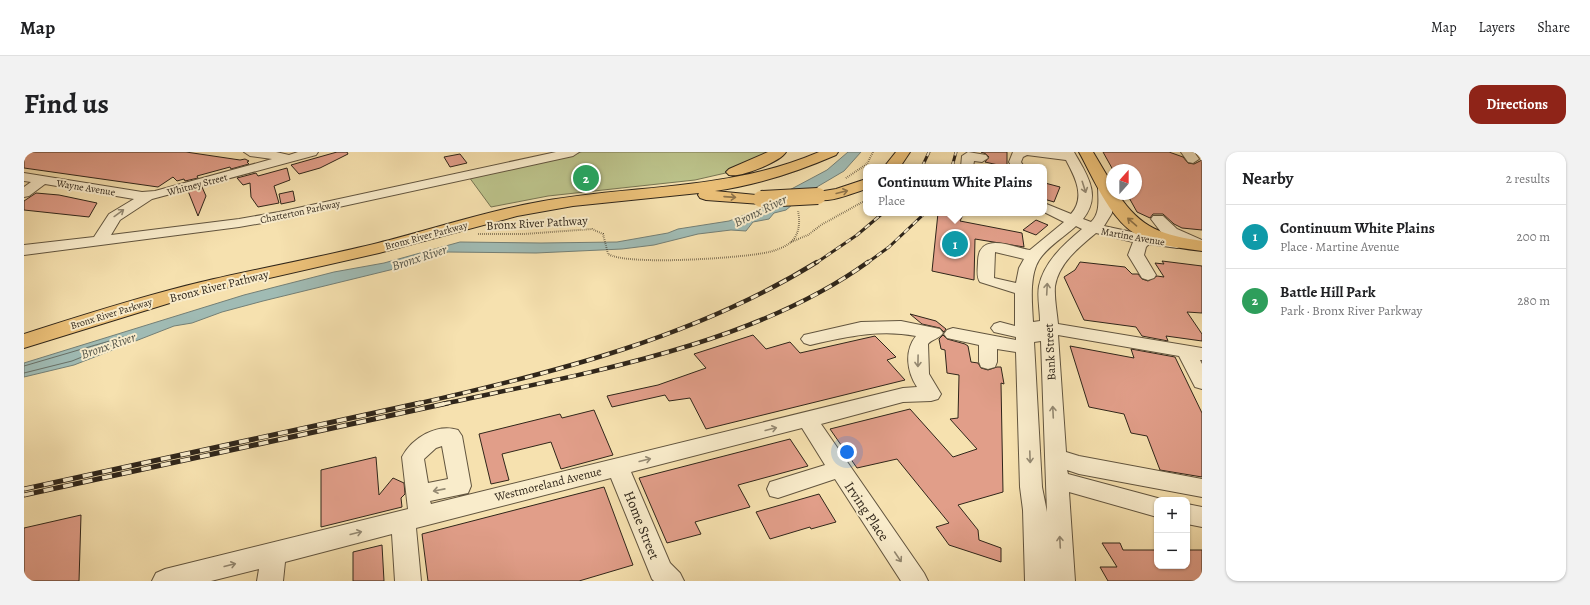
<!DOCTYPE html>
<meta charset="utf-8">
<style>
body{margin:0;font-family:Alegreya,serif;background:#f2f2f2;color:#202124}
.controls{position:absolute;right:12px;bottom:12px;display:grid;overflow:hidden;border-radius:8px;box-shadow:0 1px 3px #0004}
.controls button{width:36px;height:36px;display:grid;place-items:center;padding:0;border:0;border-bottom:1px solid #e0e0e0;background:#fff;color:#202124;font:20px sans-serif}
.compass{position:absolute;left:1082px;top:12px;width:36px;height:36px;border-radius:50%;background:#fff;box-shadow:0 1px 3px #0004;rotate:21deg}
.you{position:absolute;left:823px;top:300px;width:14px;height:14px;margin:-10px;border:3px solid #fff;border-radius:50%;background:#1a73e8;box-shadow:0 0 0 6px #1a73e833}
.badge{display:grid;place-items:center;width:26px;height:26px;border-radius:50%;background:#8f2418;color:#fff;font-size:13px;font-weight:700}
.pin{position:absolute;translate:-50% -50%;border:2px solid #fff;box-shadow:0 1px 4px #0006}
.popup{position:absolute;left:839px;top:12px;width:184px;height:52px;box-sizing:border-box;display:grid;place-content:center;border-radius:8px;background:#fff;filter:drop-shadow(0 1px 3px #0005);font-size:13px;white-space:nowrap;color:#757577}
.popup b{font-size:15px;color:#202124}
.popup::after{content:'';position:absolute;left:50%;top:100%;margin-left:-8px;border:8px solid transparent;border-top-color:#fff}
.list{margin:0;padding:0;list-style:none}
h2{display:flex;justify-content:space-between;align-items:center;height:52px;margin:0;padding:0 16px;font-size:17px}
h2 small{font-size:13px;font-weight:400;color:#757577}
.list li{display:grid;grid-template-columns:26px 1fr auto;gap:12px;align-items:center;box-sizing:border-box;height:64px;padding:0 16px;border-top:1px solid #e0e0e0}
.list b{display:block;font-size:15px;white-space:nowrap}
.list p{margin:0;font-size:13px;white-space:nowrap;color:#757577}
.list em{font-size:13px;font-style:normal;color:#757577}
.map{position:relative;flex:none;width:1178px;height:429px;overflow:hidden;border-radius:12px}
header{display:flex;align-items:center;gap:24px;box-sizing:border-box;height:56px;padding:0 20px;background:#fff;border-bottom:1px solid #e0e0e0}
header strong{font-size:19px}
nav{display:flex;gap:22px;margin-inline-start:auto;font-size:14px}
.intro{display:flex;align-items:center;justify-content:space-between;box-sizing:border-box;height:96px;padding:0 24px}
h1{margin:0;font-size:28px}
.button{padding:10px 18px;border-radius:12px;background:#8f2418;color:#fff;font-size:14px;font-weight:700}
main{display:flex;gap:24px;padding:0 24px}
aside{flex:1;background:#fff;border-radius:12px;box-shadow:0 1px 3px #0004}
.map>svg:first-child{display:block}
.green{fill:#bcc38b;stroke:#767452}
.water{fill:#a0bbb4;stroke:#737f76}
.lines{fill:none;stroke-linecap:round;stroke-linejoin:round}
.shore{stroke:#687067;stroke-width:1}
.building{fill:#e19e89;stroke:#30261a}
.minor-casing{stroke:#62553f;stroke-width:2}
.major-casing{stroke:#30261a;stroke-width:2}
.highway-casing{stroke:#30261a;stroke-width:2}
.path{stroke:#30261a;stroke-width:2;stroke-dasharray:0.5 1.5;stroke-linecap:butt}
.minor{fill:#f9eccb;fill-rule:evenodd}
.major{fill:#ebc078;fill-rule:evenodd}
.highway{fill:#ebc078;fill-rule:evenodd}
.rail-far2-casing{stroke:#30261a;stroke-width:3}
.rail-far1-casing{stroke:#30261a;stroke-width:4.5}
.rail-casing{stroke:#30261a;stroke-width:5}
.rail-far2{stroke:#f9eccb;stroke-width:2;stroke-dasharray:6;stroke-linecap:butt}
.rail-far1{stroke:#f9eccb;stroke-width:3;stroke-dasharray:8;stroke-linecap:butt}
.rail{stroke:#f9eccb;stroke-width:3.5;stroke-dasharray:10;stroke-linecap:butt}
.highway-bridge-casing{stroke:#30261a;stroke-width:18;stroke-linecap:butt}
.highway-bridge{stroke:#ebc078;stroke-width:16}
.oneway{stroke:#948972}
.oneway2{stroke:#8e7349}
.labels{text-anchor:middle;stroke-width:4;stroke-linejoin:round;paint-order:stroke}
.far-street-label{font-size:10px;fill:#30261a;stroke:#f9eccb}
.street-label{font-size:12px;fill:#30261a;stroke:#f9eccb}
.water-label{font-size:13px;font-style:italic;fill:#525348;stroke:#f9eccb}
.near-street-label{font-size:14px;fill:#30261a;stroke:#f9eccb}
</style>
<header>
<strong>Map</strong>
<nav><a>Map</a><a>Layers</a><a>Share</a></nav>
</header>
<div class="intro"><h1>Find us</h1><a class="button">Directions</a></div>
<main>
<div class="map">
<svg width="1178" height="429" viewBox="0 0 1178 429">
<rect width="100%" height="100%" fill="#f6e1af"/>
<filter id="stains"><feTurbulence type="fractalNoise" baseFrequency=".005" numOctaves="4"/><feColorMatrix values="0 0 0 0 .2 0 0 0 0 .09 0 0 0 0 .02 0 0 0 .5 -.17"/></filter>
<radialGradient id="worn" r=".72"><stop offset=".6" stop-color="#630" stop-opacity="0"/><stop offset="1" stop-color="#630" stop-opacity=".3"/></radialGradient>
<path class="green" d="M558,0H750L706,20L671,28L524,44L467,55L445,25Z"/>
<path class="water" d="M824,0H837L820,19L781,42L762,58L750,61L745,67L729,70L722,79L707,78L674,82L630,93L598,97L512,101L424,100L370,117L239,149L198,160L168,171L150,174L50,213L0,225V211L220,143L310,120L360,111L436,90L517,91L593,90L644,81L654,77L705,69L731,59L758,42L803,18Z"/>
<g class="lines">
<path class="shore" d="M0,214L99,185L101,186L100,188L48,209L0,221"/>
</g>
<path class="building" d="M0,0H162L216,8L221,7L225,9L223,10L225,12L207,17L206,15L173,24L174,26L161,29L160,27L153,29L149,25L134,35L0,16Z
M313,0H323L324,2L296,16L275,22L267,13Z
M957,0H983V15L961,10L965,5L962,2Z
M1079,0H1145L1159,5L1164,11L1170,12L1178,8V78L1158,76L1150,72L1139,62H1129L1126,66L1113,60L1103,42H1112V18H1089Z
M436,2L443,11L426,15L420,5Z
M263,16L266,28L250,34L255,51L234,55L227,45L226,31L219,33L213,26L232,21L234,24Z
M1021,31L1036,35L1030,50L1020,47Z
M178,35L182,44L174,64L164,39Z
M269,39L271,49L257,52L255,42Z
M12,41L35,43L73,51L65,65L0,58V49Z
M914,61H940L936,69L998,81L1000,95L951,87L950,128L908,119Z
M1012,68L1024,73L1012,83L999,78Z
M1138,109L1178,114V161L1163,160L1178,182V189L1142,184L1144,189L1118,184L1112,175L1060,168L1040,125L1051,118L1056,110L1101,115L1108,122H1114L1118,127L1124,129L1133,124L1140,125L1131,111L1140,112Z
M886,162L912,169L922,177L920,180L916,176L898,172Z
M729,183L742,197L766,190L776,201L851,184L872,205L863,208L881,228L682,277L666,246L645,249L641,243L588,255L583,244L634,233L682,216L670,202Z
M919,183L923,187L941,192L944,194L947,210L954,211L957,216L964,218L973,215H977L980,232L977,231L979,340L934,353L954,378L955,388L977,396V410L925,393L912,375L925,371L873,307L833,316L806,277L886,257L929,305L953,297L926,267L934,266L935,223L923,221L921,198L917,197L915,187Z
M1046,194L1110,206L1107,197L1151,205L1178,261V325L1136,318L1123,284L1107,281L1100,262L1065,255Z
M570,258L589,303L537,317L527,290L478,302L485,328L467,332L455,282L536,262L538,266Z
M766,287L784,314L714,333L726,355L671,370L677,382L643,391L615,326Z
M352,305L355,343L369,326L380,331L381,342L377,346L378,355L297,375V318Z
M580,335L609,413L555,429H404L398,382Z
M795,342L812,370L787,377L786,375L746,387L732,360Z
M57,363L55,429H0V376Z
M1078,391H1096L1099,398H1133V414H1163V398H1178V429H1084L1076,415H1093Z
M358,393L360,429H329V400Z"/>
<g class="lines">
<g class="minor-casing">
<path id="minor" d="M220,0H252L265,3L274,0H294L292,3L128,47L96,68L87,83L215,67L255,60L532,0H555L549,4L255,68L215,75L0,103V93L70,85L85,62L110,47L21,32L5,44L0,45V35L7,30L0,29V21L118,40L131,39L248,7L226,4Z
M944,0L962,3L964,6L958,10L950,9L949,15H937L938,4Z
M989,0H1050C1063,23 1078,43 1059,67L1067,70C1077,61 1074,46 1074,34L1076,31H1086L1088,34V61L1080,74L1117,82L1147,86L1137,80L1127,67L1129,64H1139L1153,77L1178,88V98L1160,92L1158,94L1153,96L1125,92L1122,95L1120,103L1132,123L1130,126L1124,128L1118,126L1104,103L1109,90L1072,81C1055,95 1035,111 1031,134C1030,146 1033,160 1034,172L1178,196V208H1176L1178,212V237L1171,235L1155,204L1034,183L1042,300L1055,304L1178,327V345L1055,322L1043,318L1044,322L1141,348H1133V365L1045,340L1051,429H1001L999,358L996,335L992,200L973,197V210L971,215L964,217L957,215L955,210V193L923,186L920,182L923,178L929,176L992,188V185L970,180L967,176L970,172L976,170L991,174V141L956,130C952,125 954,116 954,109C955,79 988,95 1006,98L1040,70L1020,60V51L1047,62C1062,45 1051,25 1042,8L1003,3L999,5L997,10L1000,15H988L985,10ZM1052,74L1058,77C1040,92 1020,110 1015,134C1013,144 1016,158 1016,169L1009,170C1008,151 1005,124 1015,108C1023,95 1040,85 1052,74ZM971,100L1000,107L995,116L992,131L970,126ZM1017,189L1023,360L1018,335L1010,190Z
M1157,0H1170L1175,7L1169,11L1164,10Z
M877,169L916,177L919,181C915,187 908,187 904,192L905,222L917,242L914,247L907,249L879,250L797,272L900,421L904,429H877L811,327L754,346L746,344L743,337L746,330L801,313L778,276L607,320L646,411L656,421L660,429H630L628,427L587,326L392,376L397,429H371L368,382L261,410L259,429H233L235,417L187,429H128L132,421L141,417L384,357L378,305C388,286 413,271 434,278L438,284L447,334L444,341L406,349L407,352L879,236L893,235C883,220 880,199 892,184C855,177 821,185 786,193L780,191L777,187L780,183L837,170ZM418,294L424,327L404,331L400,307L412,296Z
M1163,352L1178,355V375L1163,372Z"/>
</g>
<g class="major-casing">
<path id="major" d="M1055,0H1069L1088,32V42H1094C1117,77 1139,83 1178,89V99C1155,96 1130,93 1110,81C1085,65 1069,25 1055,0Z"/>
</g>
<g class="highway-casing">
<path id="highway" d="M744,0H762C756,10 716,26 705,23L702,20L705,17Z
M795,0H814L812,3C773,20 733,33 691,39L743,44L745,47L743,50L737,52L682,48L676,46L674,43L675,41L549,54L493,64L355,101L175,142L0,196V182C56,164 112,146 169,132C231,117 293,106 354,91C406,78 456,61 509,51C606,32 702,40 795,0Z
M872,0H886L876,15H860Z
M842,27V37C826,42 805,52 788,47L786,44L788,41L812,37Z"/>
</g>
<path class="path" d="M822,26L843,12L849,0
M454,82H500L568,77L579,82L584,102C603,114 720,106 745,100C753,98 761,95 767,90C776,82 776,69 774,58
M767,90L784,83L797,73L842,48"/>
<use href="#minor" class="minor"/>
<use href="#major" class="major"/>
<use href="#highway" class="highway"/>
<g class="rail-far2-casing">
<path id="rail-far2" d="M898,15L905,0
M928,15L932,0
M792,111L833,83L859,61
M843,111L865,95L901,61"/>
</g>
<g class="rail-far1-casing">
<path id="rail-far1" d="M392,252C529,221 672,185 793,110
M419,252C557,222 728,194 844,110"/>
</g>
<g class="rail-casing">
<path id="rail" d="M0,337L396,251
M0,343L424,251"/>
</g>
<use href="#rail-far2" class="rail-far2"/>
<use href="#rail-far1" class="rail-far1"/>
<use href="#rail" class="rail"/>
<g class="highway-bridge-casing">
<path id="highway-bridge" d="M737,47L794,44"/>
</g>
<use href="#highway-bridge" class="highway-bridge"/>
</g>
<defs><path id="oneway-shaft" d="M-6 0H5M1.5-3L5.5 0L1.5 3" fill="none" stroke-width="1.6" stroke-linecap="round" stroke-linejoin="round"/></defs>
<g class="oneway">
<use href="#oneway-shaft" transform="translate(1060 35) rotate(72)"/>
<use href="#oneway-shaft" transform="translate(95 61) rotate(-36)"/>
<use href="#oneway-shaft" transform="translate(1023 137) rotate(-87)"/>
<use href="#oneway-shaft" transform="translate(894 209) rotate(91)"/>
<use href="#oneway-shaft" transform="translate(1029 260) rotate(-93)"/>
<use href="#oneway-shaft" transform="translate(747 277) rotate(-14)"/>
<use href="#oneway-shaft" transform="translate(1006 305) rotate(88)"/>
<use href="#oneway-shaft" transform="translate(621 308) rotate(-14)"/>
<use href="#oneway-shaft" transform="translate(415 338) rotate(169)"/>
<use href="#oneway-shaft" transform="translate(332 381) rotate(-14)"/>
<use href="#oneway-shaft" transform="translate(1036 390) rotate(-93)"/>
<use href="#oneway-shaft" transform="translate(874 405) rotate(56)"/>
<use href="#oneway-shaft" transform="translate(206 413) rotate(-14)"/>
</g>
<g class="oneway2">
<use href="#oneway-shaft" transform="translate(818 40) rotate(-14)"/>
<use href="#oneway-shaft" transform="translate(706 45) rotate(4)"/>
<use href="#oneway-shaft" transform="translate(1108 70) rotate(-139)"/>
</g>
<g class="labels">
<g class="far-street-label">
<text transform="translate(173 32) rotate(-15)" y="4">Whitney Street</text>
<text transform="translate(62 35) rotate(9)" y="4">Wayne Avenue</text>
<text transform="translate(276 59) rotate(-12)" y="4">Chatterton Parkway</text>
<text transform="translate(402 83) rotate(-15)" y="4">Bronx River Parkway</text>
<text transform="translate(1109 84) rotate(10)" y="4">Martine Avenue</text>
<text transform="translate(87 161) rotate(-17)" y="4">Bronx River Parkway</text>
</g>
<g class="street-label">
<text transform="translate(513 71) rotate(-3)" y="4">Bronx River Pathway</text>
<text transform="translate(195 134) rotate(-14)" y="4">Bronx River Pathway</text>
<text transform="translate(1026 200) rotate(-93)" y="4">Bank Street</text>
<text transform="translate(524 332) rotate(-14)" y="4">Westmoreland Avenue</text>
</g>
<g class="water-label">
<text transform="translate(736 58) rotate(-26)" y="5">Bronx River</text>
<text transform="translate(395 105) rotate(-18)" y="5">Bronx River</text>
<text transform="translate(84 193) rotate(-19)" y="5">Bronx River</text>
</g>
<g class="near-street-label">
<text transform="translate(843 359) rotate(56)" y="5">Irving Place</text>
<text transform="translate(618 373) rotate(68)" y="5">Home Street</text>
</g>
</g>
<rect width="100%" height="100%" filter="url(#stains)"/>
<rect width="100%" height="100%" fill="url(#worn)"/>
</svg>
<div class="controls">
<button>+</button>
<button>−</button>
</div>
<svg class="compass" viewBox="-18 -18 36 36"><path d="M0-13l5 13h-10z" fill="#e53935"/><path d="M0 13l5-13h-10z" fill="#757577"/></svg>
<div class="you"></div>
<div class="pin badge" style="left:931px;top:92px;background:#0f9aa8">1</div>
<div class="popup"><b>Continuum White Plains</b>Place</div>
<div class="pin badge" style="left:562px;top:26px;background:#2e9e5b">2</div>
</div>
<aside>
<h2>Nearby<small>2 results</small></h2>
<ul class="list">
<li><span class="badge" style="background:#0f9aa8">1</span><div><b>Continuum White Plains</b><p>Place · Martine Avenue</p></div><em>200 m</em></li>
<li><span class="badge" style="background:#2e9e5b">2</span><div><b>Battle Hill Park</b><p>Park · Bronx River Parkway</p></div><em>280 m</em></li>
</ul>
</aside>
</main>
